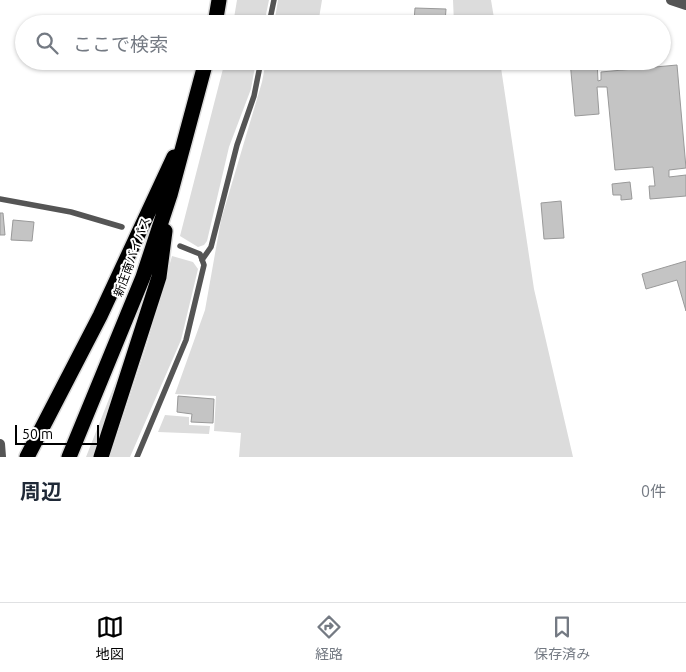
<!DOCTYPE html>
<html lang="ja">
<meta charset="utf-8">
<style>
body{margin:0;font-family:Ubuntu,"Noto Sans JP",sans-serif;background:#f6f6f7;color:#1f2937}
.scale{position:absolute;left:15px;bottom:12px;width:84px;box-sizing:border-box;padding-left:5px;border:2px solid #000;border-top:0;font-size:14px;line-height:18px;white-space:nowrap;color:#000;-webkit-text-stroke:4px #fff;paint-order:stroke}
.list{margin:0;padding:0;list-style:none}
h2{display:flex;justify-content:space-between;align-items:center;height:65px;margin:0;padding:0 20px;font-size:21px}
h2 small{font-size:16px;font-weight:400;color:#747a83}
.icon{flex:none;width:28px;height:28px;fill:none;stroke:currentColor;stroke-width:2;stroke-linecap:round;stroke-linejoin:round}
.map{position:relative;flex:none;width:686px;height:457px;overflow:hidden}
.search{position:absolute;background:#fff;box-shadow:0 1px 4px #0004;left:15px;right:15px;top:15px;height:55px;display:flex;align-items:center;gap:12px;box-sizing:border-box;padding:0 18px;border-radius:28px;color:#747a83;font-size:19px}
.sheet{height:145px;background:#fff}
nav{display:flex;justify-content:space-around;align-items:center;box-sizing:border-box;height:70px;border-top:1px solid #e0e1e3;background:#fff;font-size:14px;color:#747a83}
nav a{display:grid;justify-items:center;gap:2px}
nav .on{color:#000}
.map>svg:first-child{display:block}
.green{fill:#dcdcdc}
.building{fill:#c4c4c4;stroke:#999}
.lines{fill:none;stroke-linecap:round;stroke-linejoin:round}
.motorway-casing{stroke:#dbdbdb;stroke-width:18}
.service{stroke:#555;stroke-width:5.5}
.minor{stroke:#555;stroke-width:10}
.tertiary{stroke:#555;stroke-width:10}
.motorway{stroke:#000;stroke-width:15}
.labels{text-anchor:middle;stroke-width:4;stroke-linejoin:round;paint-order:stroke}
.street-label{font-size:12px;fill:#000;stroke:#fff}
</style>
<div class="map">
<svg width="686" height="457" viewBox="0 0 686 457">
<rect width="100%" height="100%" fill="#fff"/>
<path class="green" d="M237,0H269L264,24H233Z
M278,0H322L318,24H274Z
M453,0H491L495,24H454Z
M225,61H256L251,89L229,147L207,241L204,245L198,247L180,236Z
M266,61H500L534,289L573,457H239L241,433L214,431L216,396L175,394L205,310L221,220L262,82Z
M172,256L193,262L198,269L181,340L130,457H110L148,341Z
M139,323L95,457H86Z
M165,415L189,417V425L210,426L209,434L158,432Z"/>
<path class="building" d="M415,8L446,9L445,23L414,21Z
M570,61H597L598,81L601,80V72L677,65L686,168L669,170V177L686,175V196L650,199L649,186H655L653,167L615,170L607,87H597L599,114L575,116Z
M630,182L632,199L621,200V195H613L612,184Z
M561,201L564,238L544,239L541,203Z
M0,213H3L5,235H0Z
M13,220L34,222L32,241L11,240Z
M686,261V311L677,280L646,289L642,274Z
M178,396L214,399L213,423L191,422L192,414L177,412Z"/>
<g class="lines">
<g class="motorway-casing">
<path id="motorway" d="M215,24L219,0
M27,457L100,316L174,157
M69,457L143,277L170,195L206,61
M101,457L159,277L165,231"/>
</g>
<path class="service" d="M269,24L274,0
M0,199L71,212L122,227
M202,260L211,247L237,145L254,96L261,61
M137,457L186,340L204,265L200,254L180,246"/>
<path class="minor" d="M0,444L1,457"/>
<path class="tertiary" d="M671,0L686,5"/>
<use href="#motorway" class="motorway"/>
</g>
<g class="labels">
<g class="street-label">
<text transform="translate(132 257) rotate(-70)" y="4">新庄南バイパス</text>
</g>
</g>
</svg>
<div class="scale">50 m</div>
<div class="search"><svg class="icon" aria-label="search" viewBox="0 0 24 24"><circle cx="10" cy="10" r="6"/><path d="M15 15l6 6"/></svg>ここで検索</div>
</div>
<section class="sheet">
<h2>周辺<small>0件</small></h2>
<ul class="list">
</ul>
</section>
<nav>
<a class="on"><svg class="icon" aria-label="map" viewBox="0 0 24 24"><path d="M3 6l6-2 6 2 6-2v14l-6 2-6-2-6 2zM9 4v14M15 6v14"/></svg>地図</a>
<a><svg class="icon" aria-label="directions" viewBox="0 0 24 24"><path d="M12 3l9 9-9 9-9-9zM9 14v-3h6M13 9l2 2-2 2"/></svg>経路</a>
<a><svg class="icon" aria-label="saved" viewBox="0 0 24 24"><path d="M7 4h10v16l-5-4-5 4z"/></svg>保存済み</a>
</nav>
